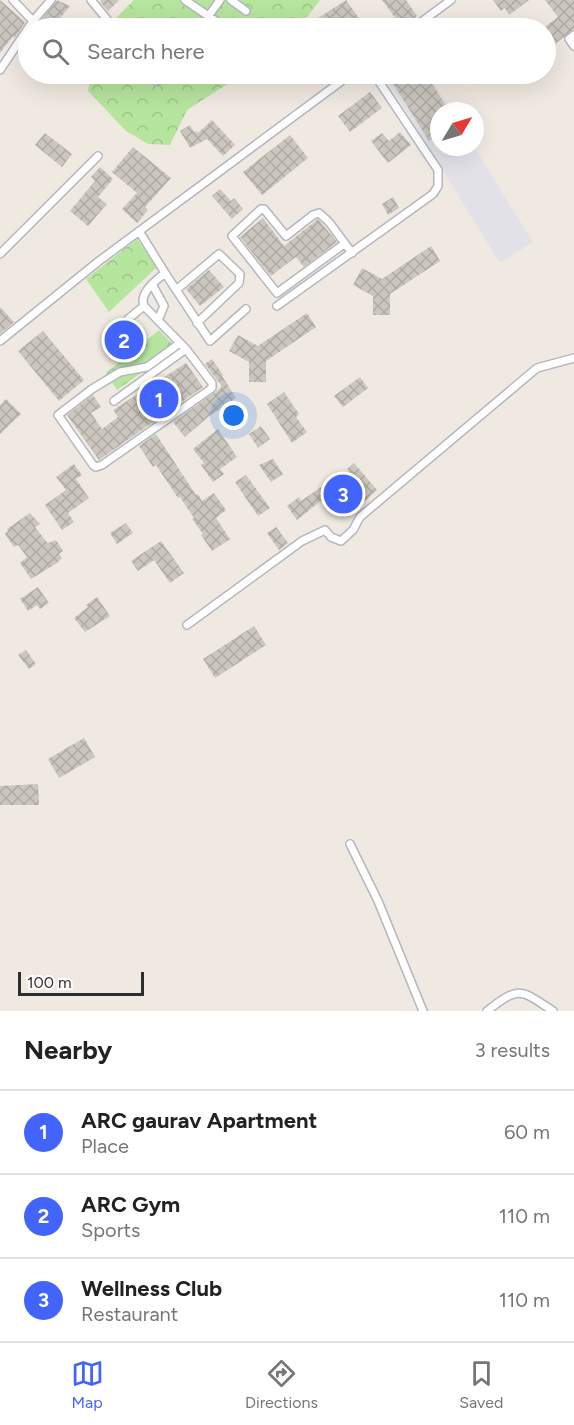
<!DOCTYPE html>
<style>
body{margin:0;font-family:Figtree,sans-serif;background:#f6f6f6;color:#222}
.compass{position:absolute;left:430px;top:102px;width:54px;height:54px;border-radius:50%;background:#fff;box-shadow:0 6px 24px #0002;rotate:52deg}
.scale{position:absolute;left:18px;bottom:15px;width:126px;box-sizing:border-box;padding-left:6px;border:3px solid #2e2e2e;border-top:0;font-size:16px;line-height:21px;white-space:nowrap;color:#2e2e2e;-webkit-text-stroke:4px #fff;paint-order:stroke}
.you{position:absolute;left:234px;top:416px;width:21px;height:21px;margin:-15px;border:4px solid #fff;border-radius:50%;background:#1a73e8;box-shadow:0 0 0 9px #1a73e833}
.badge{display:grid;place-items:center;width:39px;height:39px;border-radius:50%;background:#4264fb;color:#fff;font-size:20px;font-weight:700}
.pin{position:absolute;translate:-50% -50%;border:3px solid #fff;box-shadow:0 2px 6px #0006}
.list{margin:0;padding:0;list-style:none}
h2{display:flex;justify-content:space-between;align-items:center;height:78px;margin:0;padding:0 24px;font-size:26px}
h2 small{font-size:20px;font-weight:400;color:#767676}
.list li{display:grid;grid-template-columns:39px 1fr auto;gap:18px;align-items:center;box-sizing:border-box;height:84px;padding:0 24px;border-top:2px solid #e0e0e0}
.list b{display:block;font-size:22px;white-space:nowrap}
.list p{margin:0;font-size:20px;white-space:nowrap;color:#767676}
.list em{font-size:20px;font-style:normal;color:#767676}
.icon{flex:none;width:33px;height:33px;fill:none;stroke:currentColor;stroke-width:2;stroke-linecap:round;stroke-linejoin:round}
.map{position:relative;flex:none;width:574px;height:1011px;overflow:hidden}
.search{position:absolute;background:#fff;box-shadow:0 6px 24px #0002;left:18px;right:18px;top:18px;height:66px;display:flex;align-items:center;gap:15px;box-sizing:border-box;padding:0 21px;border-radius:33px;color:#767676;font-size:22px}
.sheet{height:330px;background:#fff}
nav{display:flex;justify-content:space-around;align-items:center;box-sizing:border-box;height:84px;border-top:2px solid #e0e0e0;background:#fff;font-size:16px;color:#767676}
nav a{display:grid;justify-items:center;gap:3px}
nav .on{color:#4264fb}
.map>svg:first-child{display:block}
.industrial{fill:#e3e1e8}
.park{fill:url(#park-crowns)}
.building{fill:url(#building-cross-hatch)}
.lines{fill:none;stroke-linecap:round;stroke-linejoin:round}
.street-casing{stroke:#b4b7c1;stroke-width:10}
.street{stroke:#fff;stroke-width:7}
</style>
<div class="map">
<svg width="574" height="1011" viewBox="0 0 574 1011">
<defs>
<pattern id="park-crowns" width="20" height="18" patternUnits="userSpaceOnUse" patternTransform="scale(1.5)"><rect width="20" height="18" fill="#b6e59e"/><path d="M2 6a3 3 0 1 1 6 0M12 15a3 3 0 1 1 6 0" fill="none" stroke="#9dc588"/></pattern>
<pattern id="building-cross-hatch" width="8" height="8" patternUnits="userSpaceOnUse" patternTransform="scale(1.5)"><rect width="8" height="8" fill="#cbc7bf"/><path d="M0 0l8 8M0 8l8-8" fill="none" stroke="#afaba4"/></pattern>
</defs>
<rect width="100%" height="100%" fill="#efe9e1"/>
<path class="industrial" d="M383,74H428L452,111H439V147H474L533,242L500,263Z"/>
<path class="park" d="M134,0H320L299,28H120L115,19Z
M91,74H243L187,110L170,145L148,144L126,131L88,91Z
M137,239L157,267L109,312L86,279Z
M159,330L176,348L117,390L106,373Z"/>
<path class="building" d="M0,0L25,22L15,38L13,36L0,53Z
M57,0L70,6L52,28H35Z
M101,0H119L108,11L100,2Z
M346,0L366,28H303Z
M382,0H406L417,16L402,27Z
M493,0H529L509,15L505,8L501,11Z
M545,0H574V29L550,48L546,42V26L558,17Z
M387,74H426L449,111H439V135L429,141Z
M370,92L382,108L350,132L338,116Z
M212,120L235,145L223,156L207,139L190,148L180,131L190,125L194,132L196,131L198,133Z
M400,132L411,145L388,163L371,141L382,133L389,141Z
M45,133L72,154L62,167L35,145Z
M290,135L308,158L262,195L243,172Z
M133,147L171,178L145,207L148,210L137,223L122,209L137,193L112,172Z
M100,167L113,179L98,197L107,204L88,226L70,211L95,181L91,177Z
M220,189L231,201L234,198L243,209L232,219L212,196Z
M393,197L399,208L388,215L382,204Z
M263,218L284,246L318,219L337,242L304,267L296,257L271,276L240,237Z
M431,246L440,261L390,294V315H373V296L353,285L362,268L382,279Z
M209,270L224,287L200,306L186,289Z
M0,307L14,322L0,334Z
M307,313L316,327L266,361V382H249V362L229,351L238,335L258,346Z
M130,327L138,338L118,353L110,342Z
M43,331L84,380L59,401L18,351Z
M212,359L223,375L222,376L236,398L208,417L185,437L173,422L221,388V385L205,364Z
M186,363L203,387L99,460L67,415L93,395L101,407L91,413L102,429L118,417L113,410Z
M360,377L368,388L343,407L334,396Z
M284,392L299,414L296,417L307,432L292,443L267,404Z
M6,399L21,414L0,434V405Z
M261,426L270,439L258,448L249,434Z
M218,429L237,457L220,469L224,474L213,482L201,465L204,463L193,449Z
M156,434L196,495L198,494L202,501L214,493L226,510L216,518L230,539L212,551L201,535L203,534L192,519L194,518L180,497L178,498L156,465L153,467L139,446Z
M273,459L283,474L271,482L259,465Z
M354,463L377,490L356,509L334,484L349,471L347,469Z
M74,464L82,475L76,479L89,498L68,513L74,522L62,530L45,505L66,490L56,477Z
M246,475L270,508L258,516L235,482Z
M321,487L327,496L297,520L287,506L299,497L301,501Z
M30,513L40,524L35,527L45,540L48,543L56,540L63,551L59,554L62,558L57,563L31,579L20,563L27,557L18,545L14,547L5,534L8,531L7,529Z
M126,523L133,533L117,544L110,533Z
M276,527L288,543L279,550L267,533Z
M161,541L184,573L170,583L154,560L138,571L131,561Z
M38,587L49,603L40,609L37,605L28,611L20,599Z
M97,597L110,616L85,632L74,618L88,607L86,605Z
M254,626L266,645L215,678L203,659Z
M26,650L36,664L29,669L18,655Z
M84,738L95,757L59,778L48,759Z
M38,784L39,805H0V786Z"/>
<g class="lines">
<g class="street-casing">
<path id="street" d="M13,0L33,21
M91,0L114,28
M185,0L223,26
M231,0L246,11
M173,22L182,28
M200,28L220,0
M413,28L451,0
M574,35L569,39L574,46
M0,70L33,21L51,0
M148,74L156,81L163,79L168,74
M344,244L277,293L232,236L261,209H264L286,236L313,215L319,213L329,222L352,253
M0,254L98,156
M165,273L210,341L246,309
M152,284L164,306L158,320
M176,290L219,254L240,274L239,283L197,323
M277,306L433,194L438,186V170L374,74
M111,333L144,306
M0,341L99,261L351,74
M180,343L147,367L120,372L92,389L58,415L93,465L96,467L102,465L212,388V383L186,349
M114,401L186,349L144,306C139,293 155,281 165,273L139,231
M187,625L302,541L325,530L331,537L341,541L353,530L360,517L537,368L574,358
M350,844L378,901L423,1011
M487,1011C519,986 520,989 553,1011"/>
</g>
<use href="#street" class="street"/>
</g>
</svg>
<svg class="compass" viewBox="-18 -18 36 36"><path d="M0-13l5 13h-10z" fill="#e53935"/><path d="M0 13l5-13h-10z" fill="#767676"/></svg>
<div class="scale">100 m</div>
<div class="you"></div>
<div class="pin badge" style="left:159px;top:399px">1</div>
<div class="pin badge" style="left:124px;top:340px">2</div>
<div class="pin badge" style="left:343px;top:494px">3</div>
<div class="search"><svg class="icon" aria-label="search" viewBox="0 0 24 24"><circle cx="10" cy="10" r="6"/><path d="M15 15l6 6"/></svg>Search here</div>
</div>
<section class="sheet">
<h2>Nearby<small>3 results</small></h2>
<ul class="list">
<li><span class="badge">1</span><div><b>ARC gaurav Apartment</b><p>Place</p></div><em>60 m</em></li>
<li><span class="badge">2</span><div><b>ARC Gym</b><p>Sports</p></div><em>110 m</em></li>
<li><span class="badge">3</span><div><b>Wellness Club</b><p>Restaurant</p></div><em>110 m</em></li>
</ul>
</section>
<nav>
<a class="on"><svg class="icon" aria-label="map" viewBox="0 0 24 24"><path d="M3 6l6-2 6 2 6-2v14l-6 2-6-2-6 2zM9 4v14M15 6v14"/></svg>Map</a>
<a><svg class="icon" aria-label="directions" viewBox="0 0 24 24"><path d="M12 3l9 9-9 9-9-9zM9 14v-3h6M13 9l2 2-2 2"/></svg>Directions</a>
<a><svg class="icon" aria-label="saved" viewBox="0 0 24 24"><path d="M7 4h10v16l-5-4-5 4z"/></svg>Saved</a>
</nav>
